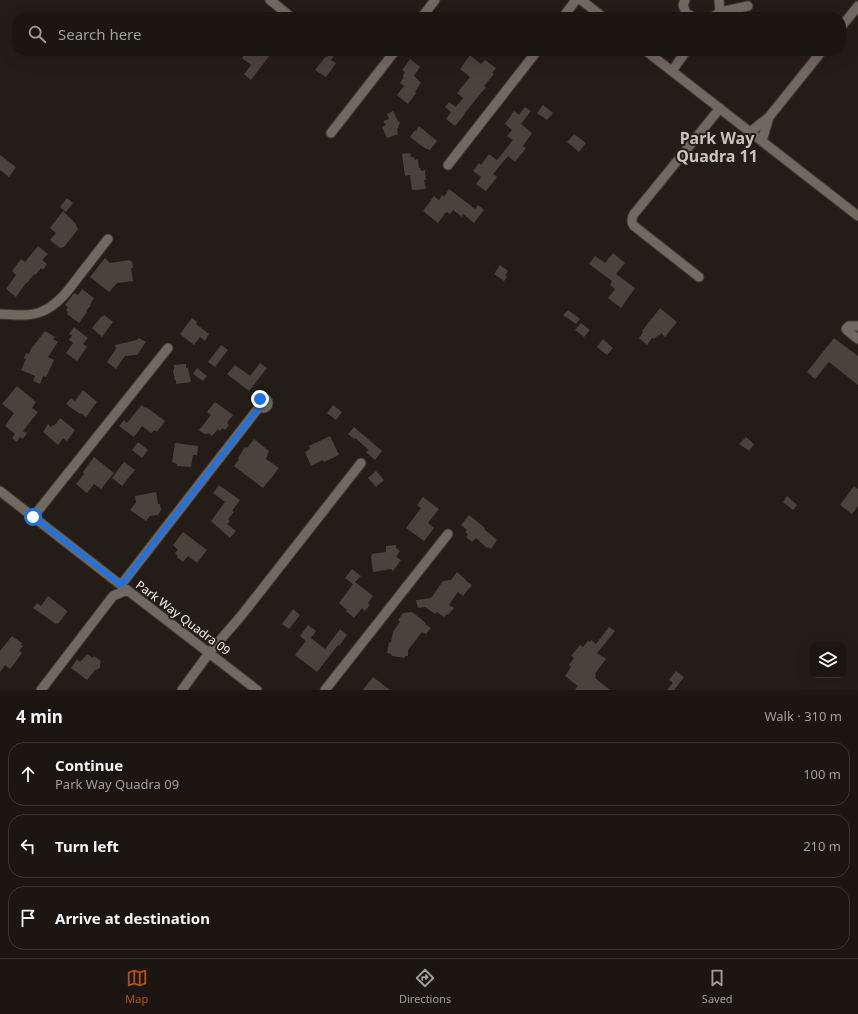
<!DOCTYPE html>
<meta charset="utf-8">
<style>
body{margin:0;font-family:"Noto Sans",sans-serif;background:#241f1a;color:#f1f3f6}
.controls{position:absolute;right:12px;bottom:12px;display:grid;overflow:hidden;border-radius:8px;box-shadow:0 4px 16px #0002}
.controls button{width:36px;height:36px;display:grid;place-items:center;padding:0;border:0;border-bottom:1px solid #393531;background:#1b1611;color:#f1f3f6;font:20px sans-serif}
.stop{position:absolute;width:12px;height:12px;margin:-9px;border:3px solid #1a73e8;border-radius:50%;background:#fff}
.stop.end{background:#1a73e8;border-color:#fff;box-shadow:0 1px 4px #0008}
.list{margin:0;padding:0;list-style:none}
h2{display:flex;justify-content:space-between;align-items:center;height:52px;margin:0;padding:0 16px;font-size:17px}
h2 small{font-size:13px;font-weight:400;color:#a09f9f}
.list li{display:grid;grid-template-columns:26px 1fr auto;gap:12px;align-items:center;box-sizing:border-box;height:64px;margin:0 8px 8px;padding:0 8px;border:1px solid #393531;border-radius:16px}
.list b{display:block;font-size:15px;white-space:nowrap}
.list p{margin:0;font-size:13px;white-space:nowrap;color:#a09f9f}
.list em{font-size:13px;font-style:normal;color:#a09f9f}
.icon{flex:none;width:22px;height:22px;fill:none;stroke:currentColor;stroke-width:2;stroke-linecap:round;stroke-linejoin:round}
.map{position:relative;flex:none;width:858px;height:690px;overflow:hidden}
.search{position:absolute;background:#1b1611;box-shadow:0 4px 16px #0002;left:12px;right:12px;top:12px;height:44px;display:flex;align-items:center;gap:10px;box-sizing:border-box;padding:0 14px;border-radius:16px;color:#a09f9f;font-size:15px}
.sheet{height:268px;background:#1b1611}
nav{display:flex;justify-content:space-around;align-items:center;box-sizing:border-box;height:56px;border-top:1px solid #393531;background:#1b1611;font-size:11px;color:#a09f9f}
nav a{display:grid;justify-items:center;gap:2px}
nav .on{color:#b45309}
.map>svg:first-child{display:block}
.building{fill:#4b423b}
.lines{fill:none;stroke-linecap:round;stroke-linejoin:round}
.minor-casing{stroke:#403a36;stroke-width:11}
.minor{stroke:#716860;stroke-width:9}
.route{stroke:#1a73e8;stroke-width:5}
.labels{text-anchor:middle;stroke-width:4;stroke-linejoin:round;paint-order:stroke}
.street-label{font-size:12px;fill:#f5f0eb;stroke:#241d17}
.district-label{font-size:16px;font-weight:bold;fill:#cdc2ba;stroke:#241d17}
</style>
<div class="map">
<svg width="858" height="690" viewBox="0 0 858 690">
<rect width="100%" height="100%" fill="#241d17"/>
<path class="building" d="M247,51H273L251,80L244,74L251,65L242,58Z
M331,51H338L331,60L336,63L326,77L315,70L326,56L327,57Z
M470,55L481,64L485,60L496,68L492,73L494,74L484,86L486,87L464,114H465L455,126L446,119L451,112L445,107L449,102L456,107L463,98L457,93L470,77L460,69Z
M410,59L420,67L414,76L421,83L415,92L416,93L408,104L397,95L404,86L400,83L404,77L403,76L405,72L402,70Z
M543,105L553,113L547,120L537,113Z
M525,107L531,111L521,124L532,133L523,146L526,148L515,162L508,156L493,174L497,177L486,191L476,184L481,177L473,171L479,163L481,165L489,154L497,160L513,140L507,136L512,130L505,124L514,111L519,115Z
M393,111L398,121L400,123L397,130L398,134L387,138L382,127L386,125L383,121L389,119L387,114Z
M419,126L437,141L430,150L428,149H426L410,137L415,130L416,131Z
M574,134L586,143L579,152L567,142Z
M410,153L411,157H414L415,160L418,159L419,168H420L421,171L425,170L426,180H424L426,189L412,190L410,175L405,176L402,154Z
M0,155L16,167L9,177L0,170Z
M449,189L475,209L478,205L484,210L474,223L463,214L462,217L453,210L450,214L447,212V213L446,212L438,223L423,211L434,196L439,200L442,195L444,197Z
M67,198L73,203L66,212L60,207Z
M63,211L75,223L78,229L64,247L60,248L50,240L56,233L50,228Z
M38,246L48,254L42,260L47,264L43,270L41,268L35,275L34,274L27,283H26L16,297L6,289L16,275L12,271L21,259L25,262Z
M613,253L625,263L616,274L635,288L621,308L608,298L615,289L610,285L612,281L589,264L595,256L605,263Z
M105,258L110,263L130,260V261H132L133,268H131L133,281L117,283L109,292L90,277Z
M500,265L508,271L505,275L507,277L504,281L494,274Z
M82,289L94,298L91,303L90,305H91L86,311L87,312L79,323L67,314L68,312L66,310L68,307L65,305L74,293L78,295Z
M660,308L677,322L665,337L661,333L659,336L658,335L654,339L652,338L647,345L639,338L643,332L642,331Z
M568,310L580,319L576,324L563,315Z
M104,315L113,322L102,337L92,328L102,316L103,317Z
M192,318L197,322L196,324L209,334L205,341L200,337L194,345L180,334Z
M581,323L590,330L584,337L575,330Z
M74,327L88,338L83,344L87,347L77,361L66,353L73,343L69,340L72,335L69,334Z
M45,331L55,337L53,339L58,342L48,357L54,360L46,377L43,376L40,384L33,381L35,376L21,370L26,359L24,358L26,353L29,354L31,349Z
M139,338L146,342L137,355L125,356L116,369L107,362L116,349L115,345L137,340Z
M834,338L858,356V385L829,362L815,379L807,372Z
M603,339L613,348L607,355L597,347Z
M221,345L228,350L215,367L208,362Z
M260,363L267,368L249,391L227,374L235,365L250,376Z
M186,364V368H188L191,382L176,384V380L175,381L173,370H174V365Z
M197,368L207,376L203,381L193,374Z
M17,386L36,402L32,408L38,412L23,431L27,433L23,439L20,437L17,442L12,438L15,434L5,426L14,413L2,404Z
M83,390L97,402L86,417L81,413L80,414L66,404L71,398L75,401Z
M215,402L233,415L227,423L229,425L225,430L222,428L220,431L218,429L212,436L208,433L207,434H204L199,430L211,415L207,412Z
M142,405L145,408L146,407L165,421L157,432L155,430L151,433L142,426L134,437L119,426L124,420L127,423L140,407Z
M333,405L342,412L336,420L327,413Z
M60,418L75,430L67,441L63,438L58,445L43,432L48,424L51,427L53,425L54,426Z
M354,427L382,451L375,460L366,452L369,450L355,438L354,439L348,434Z
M330,436L339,455L324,462L323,460L311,466L305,452L310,449L309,446Z
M746,437L754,444L749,451L739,444Z
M254,439L269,451L268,453L266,459L279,468L263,488L234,466L239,459L238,458L245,447L247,448Z
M138,442L148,450L142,458L132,450Z
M175,443L198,446L197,455H193L191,467L177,466V464L172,462Z
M94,457L114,473L101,489L94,484L87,493L76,484L84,474L83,472Z
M124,462L135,470L122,486L112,478Z
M376,471L384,480L376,487L368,478Z
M219,485L240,500L232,511L234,512L228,519L230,521L227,524L236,531L230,538L211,521L225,502L213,493Z
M854,486L858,489V506L852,514L840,505Z
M156,492L158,504H160L161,510L158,515L150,516L146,521L130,510L136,502L135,496Z
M787,496L797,505L793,510L783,502Z
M423,497L439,509L428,523L434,528L424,541L406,528L421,508L417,505Z
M469,515L485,528L484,529L497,540L491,549L488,547L487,548L476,538L472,542L466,537L468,534L465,532L467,530L461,525Z
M183,532L207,550L197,563L188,556L183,562L177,557L178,556L175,553L178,550L173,545Z
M396,545V548L400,551L396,557L401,560L393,571L391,569L373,572L371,557L372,554L386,552V546Z
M352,569L361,576L355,582L373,596L368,603L370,605L365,611L362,608L354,618L346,611L347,610L339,603L353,584L345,578Z
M457,572L466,580V581L472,585L463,596L458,592L449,605L454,608L448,615L447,614L444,617L437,612L435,614L425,607L418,608L416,600L431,598L443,581L451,580Z
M48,596L66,610L67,612L58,624L56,623V624L33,608L37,603L41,606Z
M293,609L300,615L289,629L282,624Z
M412,612L426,623L425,624L431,628L426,634L422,632L408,650V656H405V658L392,656L391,654L387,653L389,643L391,642L393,632L400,622L398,620L403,613Z
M308,625L316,631L311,638L325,649L340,629L347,635L339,646L338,645L317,672L295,655L306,641L300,636Z
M609,627L615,631L597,653L606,659L595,674L596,675L595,676L596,677L595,678L610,690H575L578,686L565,676L571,667L569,665L574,658L571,656L580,645L583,647L588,641L590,642L591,640L596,644Z
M12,636L22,643L21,645L23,646L19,651L22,653L10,669L5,665L0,672V651Z
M87,654L93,658L94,656L101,661L100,663V667L97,670L96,669L87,680L71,668L77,659L80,662Z
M676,671L684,677L674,690H667L673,683L669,680Z
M373,677L390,690H363Z"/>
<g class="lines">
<g class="minor-casing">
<path id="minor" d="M270,0L291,17
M581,0L603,17
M685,0L683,5L686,13L693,17
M719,0L720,12
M422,17L435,0
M563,17L576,0
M713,17L720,12L748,6
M841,27L858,6
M646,51L858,216
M672,71L686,51
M750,132L769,117L822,51
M331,133L395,51
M762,141L769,117
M448,165L537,51
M699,277L634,226C631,222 631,219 634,214L691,144L720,108
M0,314C14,315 30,317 43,311C60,304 72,285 83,271C91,261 99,250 108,239
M858,326H849L846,329L848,331L858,339
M258 403a5 5 0 1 1 10 0a5 5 0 1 1-10 0Z
M0,491L113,579L257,690
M33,517L168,348
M121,585L260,406
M41,690L113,596L127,590
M182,690L209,653L241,616L361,463
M325,690L448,534"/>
</g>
<use href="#minor" class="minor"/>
</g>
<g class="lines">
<path class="route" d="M33,517L121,585L260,406L259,404L260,399"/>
</g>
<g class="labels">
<g class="street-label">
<text transform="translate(183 618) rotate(37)" y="4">Park Way Quadra 09</text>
</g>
<g class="district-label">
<text x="717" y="144">Park Way<tspan x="717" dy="18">Quadra 11</tspan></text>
</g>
</g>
</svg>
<div class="controls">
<button><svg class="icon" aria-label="layers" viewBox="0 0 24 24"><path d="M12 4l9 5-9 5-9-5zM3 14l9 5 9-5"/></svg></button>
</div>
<div class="stop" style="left:33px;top:517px"></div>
<div class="stop end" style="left:260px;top:399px"></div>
<div class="search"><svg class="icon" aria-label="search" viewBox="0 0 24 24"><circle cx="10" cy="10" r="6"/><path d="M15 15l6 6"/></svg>Search here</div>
</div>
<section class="sheet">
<h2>4 min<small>Walk · 310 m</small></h2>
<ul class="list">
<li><svg class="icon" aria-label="ahead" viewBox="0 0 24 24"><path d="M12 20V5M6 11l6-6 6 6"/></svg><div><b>Continue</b><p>Park Way Quadra 09</p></div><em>100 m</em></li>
<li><svg class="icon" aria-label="left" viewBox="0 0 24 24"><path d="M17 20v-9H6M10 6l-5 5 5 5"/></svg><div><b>Turn left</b></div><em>210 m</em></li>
<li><svg class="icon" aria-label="arrive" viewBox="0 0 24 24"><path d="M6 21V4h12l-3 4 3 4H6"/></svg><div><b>Arrive at destination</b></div></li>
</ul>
</section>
<nav>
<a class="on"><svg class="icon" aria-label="map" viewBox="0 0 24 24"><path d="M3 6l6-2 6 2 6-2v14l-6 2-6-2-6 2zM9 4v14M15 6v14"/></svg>Map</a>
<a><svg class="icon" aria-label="directions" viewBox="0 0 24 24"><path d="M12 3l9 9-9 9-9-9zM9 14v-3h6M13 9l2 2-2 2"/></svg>Directions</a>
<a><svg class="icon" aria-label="saved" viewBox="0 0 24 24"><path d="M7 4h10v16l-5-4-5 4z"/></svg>Saved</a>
</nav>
